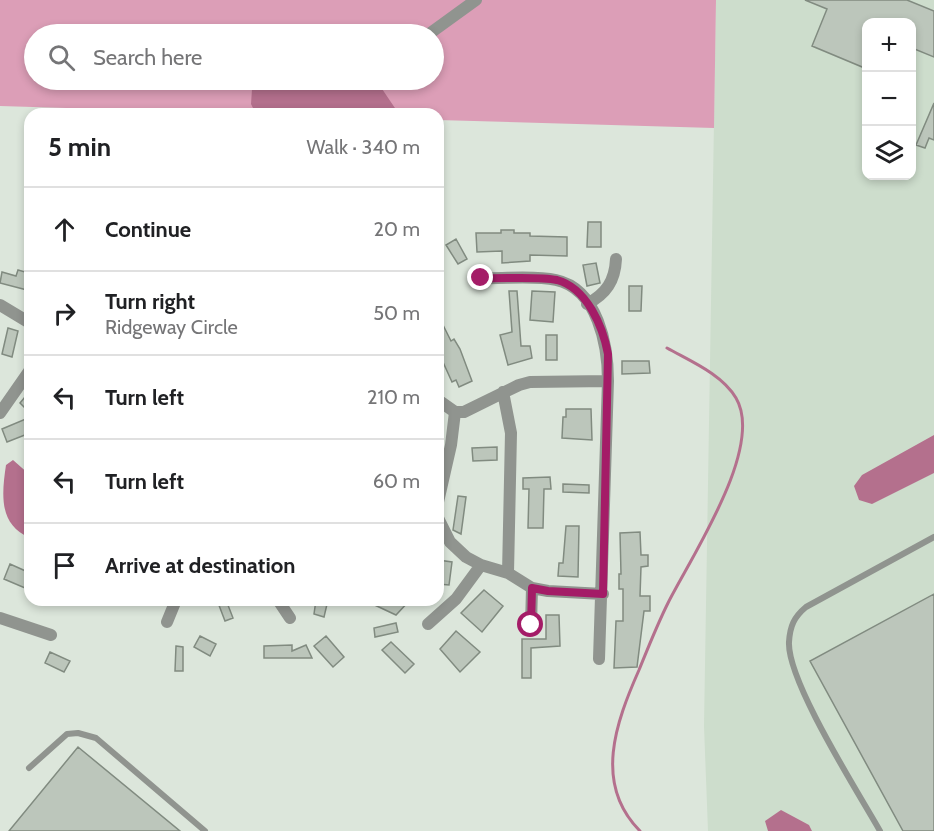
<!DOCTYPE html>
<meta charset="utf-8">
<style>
body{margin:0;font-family:Cabin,sans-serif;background:#f2f2f2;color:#202124}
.controls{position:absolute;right:18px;top:18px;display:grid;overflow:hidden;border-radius:12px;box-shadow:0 3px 9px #0003}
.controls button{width:54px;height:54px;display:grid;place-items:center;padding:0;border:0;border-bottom:2px solid #e0e0e0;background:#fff;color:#202124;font:30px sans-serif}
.stop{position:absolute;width:18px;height:18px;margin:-14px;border:4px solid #a41c67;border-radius:50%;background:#fff}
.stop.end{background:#a41c67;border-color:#fff;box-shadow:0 2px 6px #0008}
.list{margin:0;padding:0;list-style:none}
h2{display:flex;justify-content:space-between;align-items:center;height:78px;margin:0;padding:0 24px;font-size:26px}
h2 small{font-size:20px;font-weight:400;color:#757577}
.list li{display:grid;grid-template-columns:39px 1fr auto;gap:18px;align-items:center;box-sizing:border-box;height:84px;padding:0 24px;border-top:2px solid #e0e0e0}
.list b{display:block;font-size:22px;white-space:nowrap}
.list p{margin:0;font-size:20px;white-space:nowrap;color:#757577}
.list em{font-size:20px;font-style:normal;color:#757577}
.icon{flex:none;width:33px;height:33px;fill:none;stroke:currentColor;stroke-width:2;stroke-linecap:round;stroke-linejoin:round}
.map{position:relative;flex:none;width:934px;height:831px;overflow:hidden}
.search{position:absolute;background:#fff;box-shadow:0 3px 9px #0003;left:24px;top:24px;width:420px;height:66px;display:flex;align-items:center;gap:15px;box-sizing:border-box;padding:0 21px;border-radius:33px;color:#757577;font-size:22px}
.panel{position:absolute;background:#fff;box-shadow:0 3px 9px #0003;left:24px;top:108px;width:420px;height:498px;border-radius:18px}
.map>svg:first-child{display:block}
.built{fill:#cdddcc;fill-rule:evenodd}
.green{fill:#dc9eb7;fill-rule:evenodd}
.water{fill:#b4708d}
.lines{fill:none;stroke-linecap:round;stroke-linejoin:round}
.stream{stroke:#b4708d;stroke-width:3}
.building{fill:#bcc6bb;stroke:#818b80;stroke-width:1.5}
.service{stroke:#90948f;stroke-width:6}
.minor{stroke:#90948f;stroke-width:12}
.route{stroke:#a41c67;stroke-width:8}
</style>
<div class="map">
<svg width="934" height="831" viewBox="0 0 934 831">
<rect width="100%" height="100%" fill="#dce6db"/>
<path class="built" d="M716,0H934V831H708L704,726ZM866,22H912V176H866Z"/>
<path class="green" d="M0,0H716L714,128L438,120V114H263L0,106ZM34,34H434V80H34Z"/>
<path class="water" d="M264,80H376L399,114H256L251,104L252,89Z
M934,435V473L872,504L859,500L854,486L862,475Z
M13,460L30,475V538C0,525 1,498 6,465Z
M781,810L809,825L812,831H768L765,821Z"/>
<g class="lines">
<path class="stream" d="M640,831C593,784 616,722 639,670C648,648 657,625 668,603C691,557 765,447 736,398C722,374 690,361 667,348"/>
</g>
<path class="building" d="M805,0H907L934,11V57L912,48V22H867V69L812,46L827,9Z
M934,103V140L929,138L925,148L916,145Z
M588,222H601V247H587Z
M501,230H514V233H530V236L567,237V256L530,255V261L502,263V251L477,252L476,233H501Z
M456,239L467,259L458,264L446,245Z
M596,263L600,283L587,286L583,265Z
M18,270L29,273L27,290L0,283L2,272L16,276Z
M629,286H642L641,311H629Z
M509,291H517L521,346H530L532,358L508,365L500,335L512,332Z
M532,291L555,292L553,322L530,320Z
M438,315L451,341L454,339L460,349L472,381L459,387L456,380L452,382L442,360L438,362Z
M8,328L18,331L12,357L2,354Z
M546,335H557V360H546Z
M622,361H649L650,373L622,374Z
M30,391V413L20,403Z
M566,409H591L592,440L562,438L563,417H566Z
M28,418L30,433L7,442L2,429Z
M497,447V460L473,461L472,448Z
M550,477L551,489H544L543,528H528L529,489H523V478Z
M563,484L589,485V493L563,492Z
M458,496L466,497L461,534L453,530Z
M566,526H579L578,577L558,576L559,563H563Z
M640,532L641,555H648V566L641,567L640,596H650V611H644L637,667L614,668L616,621H623V589H619V574H621L620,533Z
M438,560L452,562L449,585L438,584Z
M10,564L30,573L25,588L4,579Z
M484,590L503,606L482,632L461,613Z
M934,594V831H903L810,661Z
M217,600H226L233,618L225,621Z
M316,600H328L324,617L314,614Z
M364,600H410L396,615Z
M546,615H559L560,646L531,648V678H522V639H546Z
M396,623L398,632L375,637L374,628Z
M456,631L480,652L460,672L440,649Z
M200,636L216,644L210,656L194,647Z
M326,636L344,657L333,667L314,646Z
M391,642L414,664L405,673L382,650Z
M292,645V651L306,645L312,658H264V646Z
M176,646L183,647V671H175Z
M50,652L70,661L64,672L45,663Z
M78,747L180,831H9Z"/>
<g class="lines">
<path class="service" d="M29,768L67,734L78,733L96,738L205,831
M880,831C858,792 787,681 789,642C790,626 794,617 806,607L934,537"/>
<path class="minor" d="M429,34L476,0
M481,278C505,279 533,275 556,280C598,289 608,346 608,381L599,659
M587,304C606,294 615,281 616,259
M0,305L30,323
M503,392L511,433L508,573
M438,400L455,412H464L519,385L530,382L608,381
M455,412L451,445L438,502V518L450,542L466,557L481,565L508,573L532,588L548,591L603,594
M0,413L30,370
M278,600L290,618
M0,618L51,635
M167,622L176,600
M428,624L456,599L481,565
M531,625L532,588"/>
</g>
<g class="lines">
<path class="route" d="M481,278C502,279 538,276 557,280C587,288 603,327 608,354L603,594L548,591L532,588L531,625"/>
</g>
</svg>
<div class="controls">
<button>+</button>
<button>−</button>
<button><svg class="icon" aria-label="layers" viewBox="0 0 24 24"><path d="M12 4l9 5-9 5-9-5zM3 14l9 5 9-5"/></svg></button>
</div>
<div class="stop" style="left:531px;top:625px"></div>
<div class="stop end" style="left:481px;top:278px"></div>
<div class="search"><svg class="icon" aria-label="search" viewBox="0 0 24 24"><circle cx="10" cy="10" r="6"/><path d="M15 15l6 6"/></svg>Search here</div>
<section class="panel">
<h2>5 min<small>Walk · 340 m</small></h2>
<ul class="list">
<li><svg class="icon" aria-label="ahead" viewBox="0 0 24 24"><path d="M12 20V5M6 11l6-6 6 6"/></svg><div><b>Continue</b></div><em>20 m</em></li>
<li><svg class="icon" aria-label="right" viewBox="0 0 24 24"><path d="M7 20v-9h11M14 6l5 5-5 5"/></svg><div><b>Turn right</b><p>Ridgeway Circle</p></div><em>50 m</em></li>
<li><svg class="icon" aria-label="left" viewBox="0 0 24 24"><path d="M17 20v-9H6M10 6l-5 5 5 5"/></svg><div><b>Turn left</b></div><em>210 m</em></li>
<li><svg class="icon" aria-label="left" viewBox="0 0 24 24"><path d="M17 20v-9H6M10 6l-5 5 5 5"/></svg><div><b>Turn left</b></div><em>60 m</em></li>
<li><svg class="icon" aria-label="arrive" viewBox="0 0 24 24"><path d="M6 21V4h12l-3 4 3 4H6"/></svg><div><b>Arrive at destination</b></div></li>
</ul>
</section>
</div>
